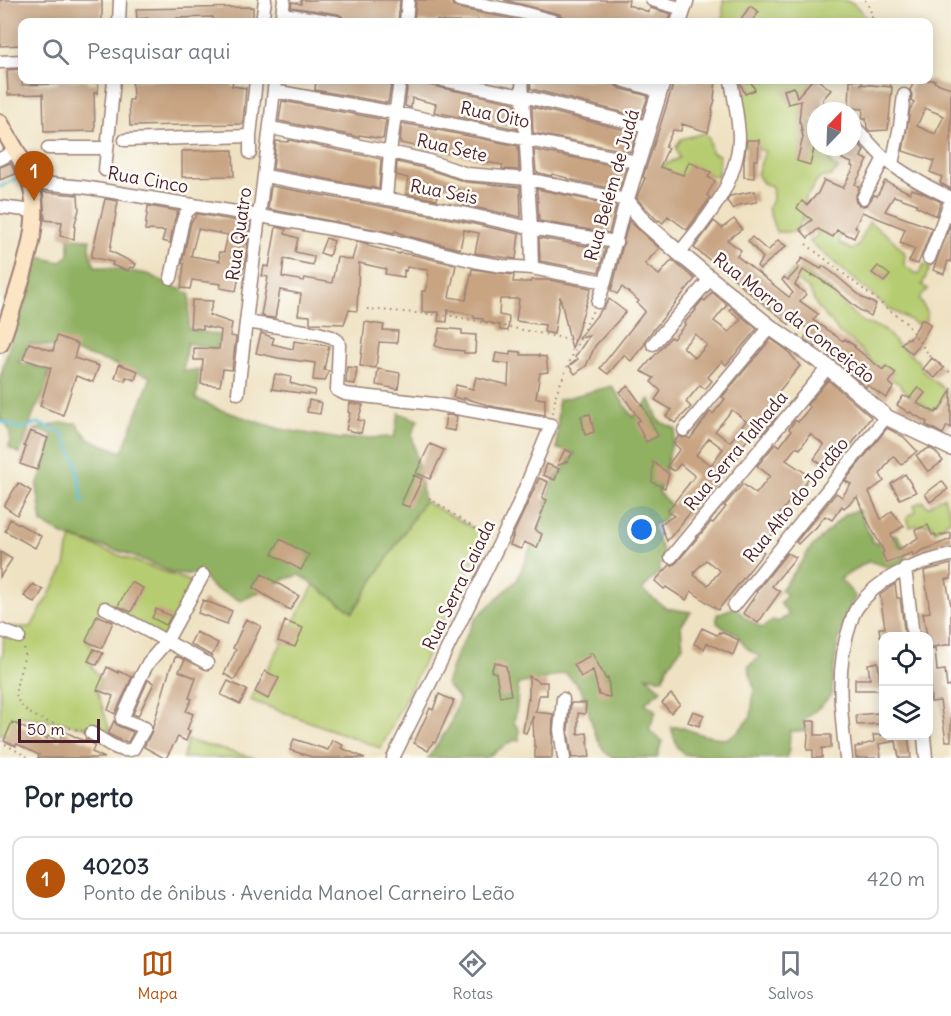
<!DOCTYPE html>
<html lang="pt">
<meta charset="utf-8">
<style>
body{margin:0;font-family:Delius,sans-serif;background:#f2f2f3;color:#1f2937}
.controls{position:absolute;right:18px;bottom:18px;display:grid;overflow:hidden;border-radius:12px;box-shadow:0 3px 15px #0003}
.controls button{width:54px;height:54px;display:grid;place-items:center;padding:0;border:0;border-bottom:2px solid #e0e1e3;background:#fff;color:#1f2937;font:30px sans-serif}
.compass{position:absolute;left:807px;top:102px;width:54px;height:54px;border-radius:50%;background:#fff;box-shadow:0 3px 15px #0003;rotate:23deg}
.scale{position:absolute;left:18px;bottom:15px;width:82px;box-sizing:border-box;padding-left:6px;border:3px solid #4a1f2b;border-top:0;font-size:16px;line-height:21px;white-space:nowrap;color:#4a1f2b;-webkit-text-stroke:4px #fdfcf7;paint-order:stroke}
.you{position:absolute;left:642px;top:530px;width:21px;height:21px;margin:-15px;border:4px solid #fff;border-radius:50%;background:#1a73e8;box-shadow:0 0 0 9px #1a73e833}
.badge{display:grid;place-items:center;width:39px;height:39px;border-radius:50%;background:#b45309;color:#fff;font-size:20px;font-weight:700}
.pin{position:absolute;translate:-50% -50px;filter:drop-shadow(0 2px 3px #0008)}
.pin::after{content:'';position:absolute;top:32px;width:21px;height:18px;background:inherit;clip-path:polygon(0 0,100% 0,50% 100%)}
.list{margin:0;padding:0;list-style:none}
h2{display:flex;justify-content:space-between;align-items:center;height:78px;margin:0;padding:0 24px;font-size:26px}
h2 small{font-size:20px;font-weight:400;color:#747a83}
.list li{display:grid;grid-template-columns:39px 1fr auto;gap:18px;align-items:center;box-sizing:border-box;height:84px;margin:0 12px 12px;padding:0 12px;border:2px solid #e0e1e3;border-radius:12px}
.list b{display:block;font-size:22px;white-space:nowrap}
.list p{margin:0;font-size:20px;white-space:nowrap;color:#747a83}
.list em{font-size:20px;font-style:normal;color:#747a83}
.icon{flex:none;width:33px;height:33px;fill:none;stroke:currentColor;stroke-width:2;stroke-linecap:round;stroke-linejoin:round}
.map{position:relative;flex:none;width:951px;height:758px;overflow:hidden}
.search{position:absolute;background:#fff;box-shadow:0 3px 15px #0003;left:18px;right:18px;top:18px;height:66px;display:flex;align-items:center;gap:15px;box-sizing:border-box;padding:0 21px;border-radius:12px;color:#747a83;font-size:22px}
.sheet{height:174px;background:#fff}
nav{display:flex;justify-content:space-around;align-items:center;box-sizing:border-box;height:84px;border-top:2px solid #e0e1e3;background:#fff;font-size:16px;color:#747a83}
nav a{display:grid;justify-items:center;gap:3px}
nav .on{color:#b45309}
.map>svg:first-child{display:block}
.green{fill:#b6cc70;stroke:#80764e;stroke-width:1.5}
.forest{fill:#90b062;stroke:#6d6846;stroke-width:1.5}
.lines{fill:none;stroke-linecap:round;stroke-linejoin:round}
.stream{stroke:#4fb8cc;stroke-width:3}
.building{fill:#c8a483;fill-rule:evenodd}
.minor-casing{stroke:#9c8076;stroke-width:15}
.tertiary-casing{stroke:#9c8076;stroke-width:18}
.secondary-casing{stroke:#9c8076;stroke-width:20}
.path{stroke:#9c8076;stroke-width:2;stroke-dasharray:1.5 4.5;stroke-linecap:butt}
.minor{stroke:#fff;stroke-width:12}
.tertiary{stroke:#fff;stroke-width:15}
.secondary{stroke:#fce5c4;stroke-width:16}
.labels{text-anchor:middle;stroke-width:5;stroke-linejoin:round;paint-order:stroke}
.street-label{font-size:18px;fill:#4a1f2b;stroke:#fdfcf7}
</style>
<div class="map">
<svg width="951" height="758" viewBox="0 0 951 758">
<rect width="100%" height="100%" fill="#fdfcf7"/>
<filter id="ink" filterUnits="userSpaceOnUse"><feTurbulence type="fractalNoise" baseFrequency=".0167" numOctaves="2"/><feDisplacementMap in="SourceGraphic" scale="12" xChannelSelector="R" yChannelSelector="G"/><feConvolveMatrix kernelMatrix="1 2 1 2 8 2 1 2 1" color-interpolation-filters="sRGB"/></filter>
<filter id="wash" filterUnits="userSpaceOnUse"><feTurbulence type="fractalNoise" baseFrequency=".008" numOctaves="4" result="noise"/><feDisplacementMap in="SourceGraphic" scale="24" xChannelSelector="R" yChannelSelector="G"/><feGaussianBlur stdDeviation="1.35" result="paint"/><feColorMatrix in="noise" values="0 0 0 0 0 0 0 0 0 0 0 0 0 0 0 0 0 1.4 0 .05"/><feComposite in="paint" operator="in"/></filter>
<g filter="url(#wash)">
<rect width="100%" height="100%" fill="#efe2c2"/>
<path class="green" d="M723,0H844L854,4L870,22H723Z
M734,80H817L816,99L809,122L816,123V147H835L830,163L838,169L831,176L820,178L805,199L804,210L849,228L846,235L840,234L839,243L852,250L858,246L869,222L892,239L905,253L904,265L918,275L924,264L930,268L922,285L928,289L919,299L927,312V321L917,324L888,308L809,241L819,234L802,220L803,214L797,232H776L768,208L773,199L772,186L763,183L757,174L765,151L741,145Z
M704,133L709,138L711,152L719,155L718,177L702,175L659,176L662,166L679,158L676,147L681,139Z
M792,271L803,272L828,288L851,312L864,323L884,329L896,343L918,361L923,371L930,378L947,391L938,407L931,410L922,403L919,404L915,401L898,383L889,378L852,341L839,333L831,322L818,308L809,289L797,281L786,277Z
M944,497C946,505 951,512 951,519L935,532L930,523L910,527L907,517L916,511L914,505L923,501L928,507L938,499Z
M424,501L486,535L381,748L250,700L314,585L353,612Z
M72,538L192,582L162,640L106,608L97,615L86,640L94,649L88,661L101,680L97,690L110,731L19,716L9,737L0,734V662L3,652L4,627H31L65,566L68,548Z
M187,740L255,758H183Z"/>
<path class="forest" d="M69,238L90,239V254L95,266L148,274L190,294L188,329L219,335L217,349L187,343L183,371L199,370L198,390L195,398L218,409L280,429L340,439L394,437L399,413L418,420L412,434L424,501L353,612L300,575L286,579L241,601L213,588L202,575L173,573L126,553L65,536L42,523L37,486L47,457L52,434L33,430L60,423H76L89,439L122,452L151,377C111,363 71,348 29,343L19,362L49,370L47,386L34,412L20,454L9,448C11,434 11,428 0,418V378L13,333L24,306L39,257L60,262L69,255Z
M612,386L633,417L650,399L659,421L676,429L659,493L673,507L661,522L652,525L666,559L658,566L660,571L642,590L666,608L691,612L681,626L683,646L668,666L663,679L646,676L661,690L645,703L656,711L649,730L662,741L657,758H612C592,744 591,710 581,690C578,684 570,678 565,673L544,679L518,684L517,706L514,723L519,729V740L512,741L486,758H428L449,727L459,699L446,684L456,655L476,618L517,580L542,520L551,485L575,453L557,449L558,400Z
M859,510L873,542L883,545L888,536L897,535L908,551L904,561L891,568L869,561L840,579L856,597C839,619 833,666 832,694L822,705L803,721L807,731H790L789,749L786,758H706L699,755H685L677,747L671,727H680L703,735L726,739L738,732L751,716L754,688L748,667L760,656L750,651L744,645L736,633L725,629L717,623V614L736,607L744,617L762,628L774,620L778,622L789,615L780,603L787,595L781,590L803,560L810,549L845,514Z"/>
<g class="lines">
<path class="stream" d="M0,187L18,177
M0,421L21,429L37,423L63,433L76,461L83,502"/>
</g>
<g id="blocks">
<path class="building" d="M0,0H102V22H22V45L0,46Z
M301,0H400L398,22H370L352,20V22H344L342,16L338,14L291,7L292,2L301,4Z
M416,0H451L453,6L457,8L527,22H487L478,20L477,22H445L437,20L436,22H414Z
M504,0H629L628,5L649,12L650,8L671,14L669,22H651L643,19L642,22H565L563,17L559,14Z
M750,6L759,12L751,22H739Z
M253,7V22H213V17L177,18V22H148V18L137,19L136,9Z
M22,69V85L58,84V80H87V83H98V93H94L95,131L44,132L43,94L8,95L7,70Z
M132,80H233L232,86L246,88L243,124L130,126L129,100H133Z
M316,80H357L378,82V80H392L388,103L315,90Z
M408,80L442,88L515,103L517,129L434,112L436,104L412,98L411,108L405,106Z
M537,80H614L616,85L619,88L648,96L641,117L531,89L530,81L537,82Z
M673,80H716L714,99L715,100L712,109L713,110L708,132L682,124L681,131L673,130L665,147L668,148L660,167L683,175L689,162L711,172L708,177L715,181L707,195L710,198L687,230L668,216L663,223L659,220L658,221L637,199L638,194L645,178L643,177L661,123L672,88Z
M745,80H750L755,90L745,94L740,82Z
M812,80H818L831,90L823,99V111H816V119H810L815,145L810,165L797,161L803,137L800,122H799L801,101L788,104L784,90L794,87L797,97Z
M850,80H863L861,84L892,87L888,130L870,131L867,128L866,119H862L863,109L849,108Z
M915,80H935L934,82L951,88V189L940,183L942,177L930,172L934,161L903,151L910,110L914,102L911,101L912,95L910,90ZM925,108L944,116L935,134L917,126Z
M282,101L386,120L383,139L359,135V137L279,121Z
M532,107L637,133L631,152L533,133Z
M402,123L518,146L519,170L502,169L503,165L480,161V159L400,143Z
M855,139L864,150L861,157L868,160L855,184L859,187L855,198L856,202L859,205L863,206L867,205L874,195L877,196L885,181L910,193L911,189L921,192L941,202L936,216L916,206L917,204L894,196L885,211L932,228L918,264L909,261L915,249L900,243L905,229L862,212L855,227L858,229L854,238L837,230L833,237L818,229L808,238L800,229L812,220L797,208L802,201L807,205L818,193L824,180L843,188L854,167L851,166L852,163L842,159L846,151L848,152L852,147Z
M289,140L381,159L379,189L273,169L276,141L288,142Z
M747,140H759L758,160H754V178L744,177V160Z
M233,150L234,176L182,177V151Z
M534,150L626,168L619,190L568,179V178L552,174L551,176L536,172Z
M397,162L424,168L466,182L520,187L521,217L464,205V199L458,198L459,190L439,185L437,200L406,194L408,178L396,175Z
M10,163L16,174L0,180V167Z
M271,186L451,219L519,234L516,259L475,253L479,233L464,230L460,249L407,236L395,231L394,233L268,209Z
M537,189L616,206L609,233L539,221Z
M755,191L757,202L739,205L733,209L727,201L730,196Z
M43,192L78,195L79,210L75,223L74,239L60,236L62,222L45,220Z
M105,199L118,201L110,251L136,264L134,268L130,267L128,271L112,265L113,262L91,257Z
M148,206L178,211L175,218L170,243L162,241L165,231L145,230Z
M197,214L250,223L245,264L242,273L240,272L236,291L220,288L221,284L192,280L190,289L181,288L184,264L182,263L191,222ZM198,229L228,235L224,252H219L220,261L191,256Z
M734,219L742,229L727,240L741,250L737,256L789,297L793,293L782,280L784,277L788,280L799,268L797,266L802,258L821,269L823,266L833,273L863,298L876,304L871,316L861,311L835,289L812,274V276L803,270L795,285L806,294L800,301L818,314L813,320L843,341L844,339L855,346L854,347L883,370L886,366L896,373L889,383L894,387L886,398L867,385L866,387L829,356L835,350L821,339L816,347L804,339L809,330L795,319L790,325L783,320V319L740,285L741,284L694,248L714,221L722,228Z
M629,220L638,229L659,248L645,264L659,275L672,260L695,279L645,340V344L631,361L624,355L608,374L600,368L645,311L637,303L639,301L622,287L617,294L611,290L614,281Z
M951,223V262L948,261L944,274L933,270Z
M276,227L286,229L285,234L298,238L295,252L314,256L313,265L284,259L282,277L304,281L305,278L332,283L337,257L352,260L357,242L368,244V246L400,254V253L414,255L456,265L449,297L466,300L472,269L514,275L513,282H531V280H550L591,288L572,349L560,296L554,334L544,332L545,325L516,321L519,299H500L499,315L509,317L508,331L500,330V325L483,321V319L474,318V315L448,310L447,322L438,321L439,312H422V291H425L429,275L427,274L428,270L407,267L406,271L404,270V277L385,274L386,269L359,263L357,311L349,310L344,324L310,323V316L298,315L301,294L280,290L275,318L265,317L261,315L268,277L262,276L264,266L269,267Z
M752,237L768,251L778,240L786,246L760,269L757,266L763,258L748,241Z
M326,238L334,241L329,256L320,253Z
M539,238L605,249L599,272L540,261Z
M878,266L890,275L884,282L872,273Z
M712,292L727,305L714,321L729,332L741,319L729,310L731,308L757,329L726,365L722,361L708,377L712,381L705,389L700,385L686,402L691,407L675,423L666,416L672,410L655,400L661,391L651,382L654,378L641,371L671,337L673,339L685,325L684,323L696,310L695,309L703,299L705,301ZM695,334L707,345L695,358L683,347Z
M609,299L626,312L595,346L586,366L575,374L569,366L578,359L575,357L589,336L579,338L601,310L604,308Z
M192,300L213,301L209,315L232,323L230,336L236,337L232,370L223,369L220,386L201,384L203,360H194V348L219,349L221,330L203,326V329L190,328Z
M922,319L931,324L918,347L912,354L901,344L907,338L910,339Z
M365,322L384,325L383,330L398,331L397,343L379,342L376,368L360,366Z
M440,328L462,330V334L476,335L475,353H464V351L445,349L435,346Z
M261,333L274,338L272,344L293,349L294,341L329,346L324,370L329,371L325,381L313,380L315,363L278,358L256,353Z
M57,336L78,344L74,358L99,366L93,382L76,376L63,415L40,406L51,368L23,359L29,343L53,351Z
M771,339L788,351L800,366L775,396L781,401L771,413L776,417L762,434L756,429L740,449L742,451L737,458L733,455L719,472L721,474L712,486L667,541L660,524L674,516L667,511L695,476L680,464L674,471L667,466L680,449L673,443L679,436L683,438L687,437L690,439L710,412L713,414L725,399L722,397ZM732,410L746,421L730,442L715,431ZM709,438L723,449L711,465L696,455Z
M510,351L521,352V355H539V356L546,357L548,372L540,373L536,398L545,399V415L495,407L464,398V400L453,397L456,385L473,389L476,377L508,385L509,364L494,362L496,353L510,355Z
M932,358L944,368L935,378L923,369Z
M119,364L138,371L135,380L126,377L125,381L115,378Z
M347,367L357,368L355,384L346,383Z
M378,369L400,373L398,389L376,385Z
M275,374L291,377L290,383L315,390L314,395L272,389Z
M828,380L871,417L842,458L836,454L826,467L814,459L824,445L810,434L800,449L796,447L786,460L810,476L799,492L802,495L798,500L801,502L796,509L788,503L777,518L779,520L771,530L774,532L760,550L764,552L718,610L691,591L686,600L666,587L664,589L655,581L670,565H673L677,562L711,522L713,523L726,507L724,506L743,484L756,494L770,476L757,466L776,443L780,446L791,431L789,429L795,420L798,422L810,407L807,405ZM706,560L720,571L708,585L694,575L695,573L694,572Z
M628,386L644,408L658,436L646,442L636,422L640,420L620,392Z
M918,387L925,393L917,403L936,413L937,410L939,411L951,390V428L947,426L943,434L926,425L927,422L910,412L909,413L897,405L903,396L910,398Z
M309,400L322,403L320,414L307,412Z
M350,403L363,405L358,420L364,421L361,433L346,430L350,413L348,412Z
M590,414L594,432L585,435L581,416Z
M446,415L457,416L455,431L444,429Z
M887,428L904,437L917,451L901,465L893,456L880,474L884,481L869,492L881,519L892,511L904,526L891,534L898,550L918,538L915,530L928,525L932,535L935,534L936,536L951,533V539L921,551L914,556L912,553L886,563L882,553L884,552L864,514L857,497L844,508L842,506L832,520L825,516L814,530L813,529L798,544L796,542L836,493L842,497L851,484L845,481Z
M30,431L48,438L37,470L20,464L26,447L24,446Z
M430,444L444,450L430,479L416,473Z
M929,448L935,451L943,461L928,472L916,455Z
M565,449L572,453L568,461L557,466Z
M653,462L669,474L665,488L652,482Z
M547,464L559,469L555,480L543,475Z
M905,474L916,492L900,499L891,484Z
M414,475L422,479L409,507L401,504Z
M539,478L548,482L542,498L547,500L535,530L542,534L537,548L524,542L521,549L510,545L513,537H512Z
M942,481L948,489L930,502L925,494Z
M18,483L31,491L17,515L4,506Z
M10,519L41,536L35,548L5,531Z
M280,539L309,555L301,570L272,554Z
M0,552L12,559L0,577Z
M787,553L796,557L772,586L780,592L758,623L743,613L757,593L756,592Z
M951,564V579H946L951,606V644L928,648V636H927L923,613L930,612L924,571Z
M262,574L299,596L290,610L253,588Z
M131,582L143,588L131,612L118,606Z
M33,584L43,590L35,603L24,596Z
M895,584L897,598H900L905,636H880L879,628H885L880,595Z
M203,600L232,611L227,624L198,613Z
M156,609L171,616L166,625L152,618Z
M97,615L113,622L102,648L86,641Z
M246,619L261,626L235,680L224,674L236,650L233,648Z
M285,621L303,628L295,647L278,641Z
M702,628L717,635L719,632L720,633L721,632L739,640L733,655L707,643L704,649L694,644Z
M196,632L218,643L212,656L190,644Z
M94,649L103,653L97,665L88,661Z
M935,649L937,671L945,670L947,687L951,686V741H946L940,701L931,702L928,650Z
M592,653L606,679L608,678L610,697L599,695L593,670L581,677L574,664L590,656L589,654Z
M176,656L185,660L179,671L196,678L189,698L192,699L186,711L193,714L187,730L190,731L186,741L178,737L166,758H164L144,747L152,731L153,726L170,669Z
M495,662L506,666L511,695L500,697L496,673L491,671Z
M878,662L880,680H884V690H855V679H870L868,664Z
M107,667L118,673V671L132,677L115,714L108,710L113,696L97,690Z
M265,671L279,678L268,699L255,692Z
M529,676L539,682H547V695H539L537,707L535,712L553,714L552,758H535V746H534L533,716L526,733L523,732L528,698L529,699Z
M148,680L154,683L138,716L133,714Z
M228,681L247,690L240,704L221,695Z
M439,694L454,701L435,743L433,742L428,751L414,743L430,708L433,710Z
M671,694L680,704L671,713L662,703Z
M571,703H586L585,714L578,713V734L587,733L590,757L572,758L568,730Z
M693,711L704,715L699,726L688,722Z
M878,713L879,724L857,725L856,715Z
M114,721L118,726L133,732L128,742L120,740L108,734Z
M806,721H815V735H831V748H822V758H813V750H807L808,735Z
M12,722L47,739L48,736L59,741L64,731L84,741L85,739L95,745L92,752L105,758H38L39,755L17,744L16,746L4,741Z
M873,735H908L911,758H899L896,741L879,744L881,758H856L855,747L862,746V745L874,742Z
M294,739L328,750L332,740L343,745L341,748L365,758H315L290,750Z"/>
</g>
</g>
<g filter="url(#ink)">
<use href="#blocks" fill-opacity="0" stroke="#9c8076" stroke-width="1.5"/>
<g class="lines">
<g class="minor-casing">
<path id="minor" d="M459,0L520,12L557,22
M652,0L683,9
M282,14L336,22
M119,22L120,0
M262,22L265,0
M281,22L284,0
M406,22L408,0
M0,62L22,61
M443,80L523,96L648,127
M522,80L531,228L532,268
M622,80L659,91
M274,91L396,113L637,162
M852,124C863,135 873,148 885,159C904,175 928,187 951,198
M271,128L390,152L426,160L467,174L528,179L626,200L605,282L598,302
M125,140L250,136
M48,148H107
M250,153V136L256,80
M0,159L15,151
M892,164L900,126L904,95
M105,170L114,80
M265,176L453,211L531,228L616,242
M30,182L83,187L260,216L381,238L478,262L502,266L532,268L605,282
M863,198L884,158
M386,199L390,152L400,80
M0,207L34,211
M679,253C706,220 737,184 739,139C739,120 734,99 731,80
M929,258L951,200
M171,278L183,220L186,213L193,206
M246,322L318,333L332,337L338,341L339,345L337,390L345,394L434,404L551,425L516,510L393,758
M653,344L711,278
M238,393C249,288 264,184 275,80
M684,430L770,327
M671,557L828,367
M905,568L913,636
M734,606L886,417
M105,608L207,663
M0,630L19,637
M563,699L560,730L564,758
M91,733C103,739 120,755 133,749L145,728L122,719L141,676L148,663L166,642L203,575
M924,736L926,758
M846,758C841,714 835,668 850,625C852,619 853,613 857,608C878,577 915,563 951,555"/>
</g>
<g class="tertiary-casing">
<path id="tertiary" d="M679,22L686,0
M663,80L626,200L644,222L679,253L770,327L828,367L886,417L951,448"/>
</g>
<g class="secondary-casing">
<path id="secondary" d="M0,123C10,142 24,161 30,181C40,214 31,246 22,277C15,300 8,322 0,344"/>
</g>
<path class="path" d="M865,0L870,9L873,22
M879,80L885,83L895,87
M806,244L906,323L929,355L951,373
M367,309L452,316L579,341
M553,413L556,394L569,363L593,310
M429,498L489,538
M24,648L25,654C23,664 16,682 16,692C17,718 62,726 82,731
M0,741L29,758"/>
<use href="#minor" class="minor"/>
<use href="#tertiary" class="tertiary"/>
<use href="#secondary" class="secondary"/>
</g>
</g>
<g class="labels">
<g class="street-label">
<text transform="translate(495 115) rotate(12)" y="6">Rua Oito</text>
<text transform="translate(452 148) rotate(13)" y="6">Rua Sete</text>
<text transform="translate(148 180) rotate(10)" y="6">Rua Cinco</text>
<text transform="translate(612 185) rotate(-74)" y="6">Rua Belém de Judá</text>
<text transform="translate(444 192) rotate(11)" y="6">Rua Seis</text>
<text transform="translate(239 234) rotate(-82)" y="6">Rua Quatro</text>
<text transform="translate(794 318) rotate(38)" y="6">Rua Morro da Conceição</text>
<text transform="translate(736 451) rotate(-50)" y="6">Rua Serra Talhada</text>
<text transform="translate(796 500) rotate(-51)" y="6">Rua Alto do Jordão</text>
<text transform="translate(459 585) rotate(-64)" y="6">Rua Serra Caiada</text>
</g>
</g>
</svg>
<div class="controls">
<button><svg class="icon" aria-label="locate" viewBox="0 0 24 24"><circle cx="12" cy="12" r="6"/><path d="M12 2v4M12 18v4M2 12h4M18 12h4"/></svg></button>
<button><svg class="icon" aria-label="layers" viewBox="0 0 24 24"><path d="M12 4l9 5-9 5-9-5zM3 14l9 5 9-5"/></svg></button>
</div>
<svg class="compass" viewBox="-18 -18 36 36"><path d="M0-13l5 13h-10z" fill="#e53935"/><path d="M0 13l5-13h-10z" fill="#747a83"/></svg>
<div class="scale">50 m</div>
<div class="you"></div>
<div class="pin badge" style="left:34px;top:201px">1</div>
<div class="search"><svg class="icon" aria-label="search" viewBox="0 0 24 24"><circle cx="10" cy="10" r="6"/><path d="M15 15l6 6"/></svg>Pesquisar aqui</div>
</div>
<section class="sheet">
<h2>Por perto<small></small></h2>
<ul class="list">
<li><span class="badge">1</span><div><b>40203</b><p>Ponto de ônibus · Avenida Manoel Carneiro Leão</p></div><em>420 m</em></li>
</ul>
</section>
<nav>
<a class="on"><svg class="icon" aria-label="map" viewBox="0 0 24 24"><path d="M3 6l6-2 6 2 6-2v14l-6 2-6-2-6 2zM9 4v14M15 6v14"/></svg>Mapa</a>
<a><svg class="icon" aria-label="directions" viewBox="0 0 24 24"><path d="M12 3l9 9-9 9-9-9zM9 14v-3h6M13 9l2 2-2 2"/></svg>Rotas</a>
<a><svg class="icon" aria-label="saved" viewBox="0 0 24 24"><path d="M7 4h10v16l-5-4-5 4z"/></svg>Salvos</a>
</nav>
